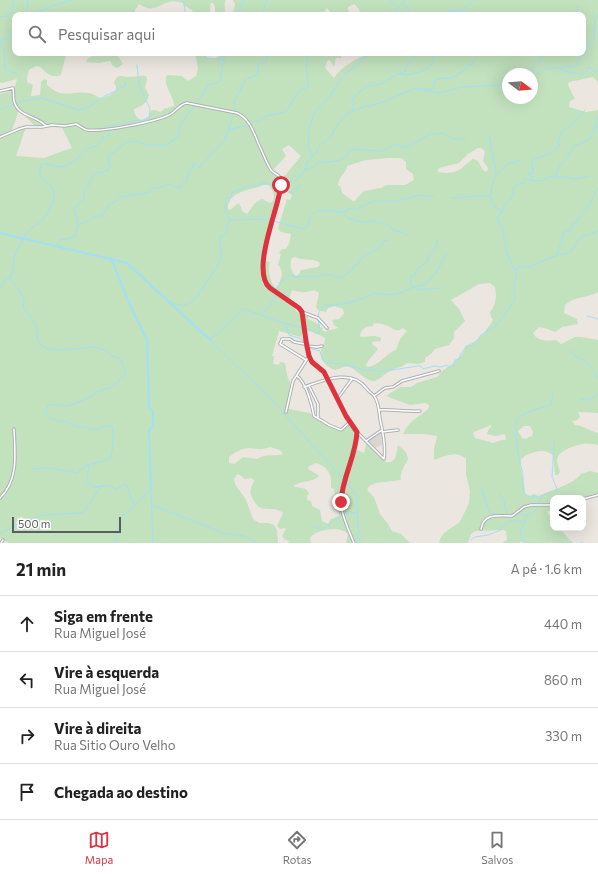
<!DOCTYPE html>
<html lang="pt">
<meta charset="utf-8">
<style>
body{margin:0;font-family:Commissioner,sans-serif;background:#f6f6f6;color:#222}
.controls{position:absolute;right:12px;bottom:12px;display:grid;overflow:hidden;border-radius:8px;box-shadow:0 4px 16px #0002}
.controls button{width:36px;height:36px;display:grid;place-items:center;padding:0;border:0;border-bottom:1px solid #e0e0e0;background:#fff;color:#222;font:20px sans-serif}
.compass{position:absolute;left:502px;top:68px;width:36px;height:36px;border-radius:50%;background:#fff;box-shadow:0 4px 16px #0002;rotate:106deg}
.scale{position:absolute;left:12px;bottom:10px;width:109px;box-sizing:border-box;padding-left:4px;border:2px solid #585d60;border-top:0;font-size:11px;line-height:14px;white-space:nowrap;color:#585d60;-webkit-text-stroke:3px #fff;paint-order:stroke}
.stop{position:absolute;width:12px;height:12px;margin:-9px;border:3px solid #dd333f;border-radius:50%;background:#fff}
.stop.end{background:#dd333f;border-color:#fff;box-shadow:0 1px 4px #0008}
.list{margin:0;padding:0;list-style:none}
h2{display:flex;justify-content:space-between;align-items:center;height:52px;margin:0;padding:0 16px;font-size:17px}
h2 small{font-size:13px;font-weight:400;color:#767676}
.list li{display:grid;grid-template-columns:26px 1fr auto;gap:12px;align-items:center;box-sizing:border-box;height:56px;padding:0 16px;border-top:1px solid #e0e0e0}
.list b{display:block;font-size:15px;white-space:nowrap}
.list p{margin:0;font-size:13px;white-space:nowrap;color:#767676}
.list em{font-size:13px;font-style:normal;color:#767676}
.icon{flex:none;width:22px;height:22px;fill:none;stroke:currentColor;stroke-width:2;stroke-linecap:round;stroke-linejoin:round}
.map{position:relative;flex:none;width:598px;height:543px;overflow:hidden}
.search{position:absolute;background:#fff;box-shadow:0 4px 16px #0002;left:12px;right:12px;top:12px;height:44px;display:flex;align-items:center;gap:10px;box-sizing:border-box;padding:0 14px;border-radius:8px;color:#767676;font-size:15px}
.sheet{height:276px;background:#fff}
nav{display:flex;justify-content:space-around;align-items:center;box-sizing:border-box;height:56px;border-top:1px solid #e0e0e0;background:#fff;font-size:11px;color:#767676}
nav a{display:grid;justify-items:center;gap:2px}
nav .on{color:#dd333f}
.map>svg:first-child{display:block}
.education{fill:#dad6ce}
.green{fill:#c2e1bd;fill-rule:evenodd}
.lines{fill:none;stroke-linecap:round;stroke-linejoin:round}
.stream{stroke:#a1e0f9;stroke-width:1}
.canal{stroke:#a1e0f9;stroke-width:2}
.minor-casing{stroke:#adb1b5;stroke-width:3.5}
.minor{stroke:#fff;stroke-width:1.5}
.route{stroke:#dd333f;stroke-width:5}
</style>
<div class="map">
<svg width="598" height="543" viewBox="0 0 598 543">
<rect width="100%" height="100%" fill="#ebe6df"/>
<path class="education" d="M381,432L382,445L375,448L367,441Z"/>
<path class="green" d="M0,0H226C223,4 226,10 225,15H215V7L213,3H211C209,6 212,11 208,14L195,15L192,10L185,6L183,3C178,2 174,1 169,2C156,6 153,13 139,4L135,10V15H15V53H44L46,56C53,57 59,53 66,55L61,75C50,80 46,70 38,66L34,67L29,70L27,78V82L33,85L31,94V96L40,95L41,82L44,79L47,80V85C63,100 72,90 89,93C94,94 96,96 100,98L108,96L116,91V87L114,82L117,77C121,75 123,77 128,77C134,77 139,75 146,76L147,79L145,88L149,95C147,104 141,106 134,109C134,114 137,119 142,120L148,117L151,111L154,110L161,112L164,109L174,106C174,95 162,85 167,75L182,76L188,81L196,76L198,69L195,53H204L207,58C213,60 219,58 222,53H341V58H336L334,67L330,60L327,61L325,68L334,78C340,67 356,60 367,53H583V15H362L358,8L354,4L348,7V10L351,15L331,13L327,8L322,15H232L235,5L233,0H598V82L593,77L569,82L568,85L575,99L570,101L569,107L586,112L598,110V292C587,298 575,296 565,305L564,313L577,319L578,324L562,327L555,332L548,329L539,327L533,333C537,342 548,341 556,340L561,344L575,337H581L598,340V413L578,412L580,417L577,420L572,421L575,425C585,426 589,431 598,433V445C593,444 587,443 582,444C575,446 558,450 557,460C557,463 559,468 560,472L558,475H555L553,455C546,450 540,450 532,453C516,458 520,465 523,478C524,483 525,489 525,494L530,496L534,494L538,496C550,491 574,484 581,474L590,471L598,473V494L583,498H553V509L547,512L553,520V528H559L573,543H553L551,542L550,543H524L523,541L519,543H502L507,540L506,531L503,530L475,531L471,534L468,543H439L440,539L444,533L460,522L469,503L470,491L466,475V459C457,450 445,456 434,460V450L437,436L423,434H403C412,417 417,420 429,408V405L425,403L410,405L386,396L400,387H411L417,383L437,377L441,372L452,364L463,353L465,346C479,342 485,332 493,320L491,317L490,312C496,305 497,296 495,287L490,283L479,284L451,300L459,309L465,321L454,332V338L449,345L435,349L432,353L425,358V362L418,364L407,363C402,368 396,367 390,371C385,373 382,378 377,380C368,385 356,369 350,367C345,365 340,369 335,370C327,368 319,360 321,351C322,346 325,344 325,338L314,332L304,330L301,337L279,331L272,356H274L273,364L279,365L280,362L285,363L287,375L290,383L288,404L289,409L309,413L339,430H343L350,425L356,433L354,449L364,453L367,441C372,447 389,476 396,455C397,452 397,448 398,445L406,452L408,459C405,466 399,472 401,480L376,483L369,486L367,490L374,497L380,514L388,524L392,531L401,534L410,543H346L348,534C340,525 316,529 310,538L311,543H288L289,541L284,539L282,536L286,529L283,528L280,529L277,526L283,513C272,504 261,516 253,499C251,496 250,492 251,489C251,485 254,484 254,480L251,478L245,479L240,475L237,474L234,479L235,484L246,500L253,519L259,523H269L274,525L277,530L278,543H9L0,538V94L14,90L17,79L2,83L0,82ZM508,74H532V98H508ZM19,110L35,126L61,125L72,148L44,158L16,156L26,127L12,130ZM289,145L301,156L283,178L273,170L286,156L282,149ZM478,148H481L485,151L483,161L488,168L487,172L483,170L478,161L473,159C469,161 467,164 463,167C457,173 447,174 439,172L437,171L439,168L459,163L468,154ZM388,158H401L406,162V169L413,174L414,180L405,185H386L381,188L364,191L357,198L355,201H353L342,193L341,187L338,185C339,176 347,172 347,166L366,160ZM263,185H269C272,190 276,195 273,201L270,203L262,199L255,203L247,214L243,212L239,203L230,210L228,209C228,190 251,191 263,185ZM282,189L292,195L290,200L287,199L278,229L281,232L291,234L289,244L286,249H282L279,253L281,254L278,265C285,271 281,282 276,288C270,283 267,270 270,262L264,261L275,211ZM295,257C302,261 311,258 319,262L320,265L318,267L301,270L299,274L296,276C291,272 289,263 292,258ZM292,290C296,291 302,293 306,292C311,291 314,289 319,293L316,307L318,310L326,312L328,308L335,306L343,309L344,314L339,319L332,320L334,325L338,328L331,330L328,329L326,332L322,330L323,328L320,327V325L308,319V316L297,312L293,307L296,303L289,299ZM374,323C379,323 384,324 388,326C394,329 396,333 403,328L407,331L400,339L396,350C386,353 379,366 368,367L366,365L368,361L378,349L372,344V342L381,341V338L375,336L361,337L360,336C361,329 366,326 373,326ZM491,425V427L489,429L487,434L495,436L505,434L506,440H502L493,443L475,438L473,434L474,432ZM524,426H530L533,432L532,436L525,439L522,438L518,431ZM270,447L280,450L283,454C275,457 266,453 257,459L243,457L234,464L229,463V457C235,452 242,448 250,448C258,449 262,450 270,447ZM316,463C329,467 332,475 331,488L334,489L339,516L331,519L328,524L322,521L320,510L312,506L311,501L307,500V496L309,494C307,486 299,489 293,486C301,480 312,483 319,476L318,475L308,469L309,466Z
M98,53H118V56L123,64L117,68L113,66L110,61L99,63L86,62L87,59Z"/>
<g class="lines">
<path class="stream" d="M183,0L186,15
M389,0L398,7L395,15
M404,0L403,5L408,8L410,15
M26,15L28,0
M31,15L51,6L71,0
M237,15L244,0
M264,15L263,11L267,0
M424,15H428
M444,15L447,11H461L474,0
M575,15L579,6
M0,17L7,16L13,12V0
M0,45L1,40L7,38L15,31
M0,46L4,49L5,69L17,74L19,76
M197,53L202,54L208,58L224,60
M561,68L576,66L581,55L586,53L589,44L594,40L595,20L598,14
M399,74C403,75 407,75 412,74C424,71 430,70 434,57
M528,74L531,72L535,64L540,62L543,53
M532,78C536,75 541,71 545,69C555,65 561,70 569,72C574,74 580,73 585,74L588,67L592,68L594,72L598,71
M417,89L438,93L462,87L502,85L508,83
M18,102L41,98L79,110L89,107L105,96L125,86L126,82
M197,102L202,97L208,85L217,83L220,81L225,53
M0,109L12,105L14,103
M352,110L354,104L353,99L358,93L368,86L381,84L397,74L404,73L407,65L414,57L415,53
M235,111C233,101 235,99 240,91C242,87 243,82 246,80C249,77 254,76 258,75V64L266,61L268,53
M251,123L260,120L266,116L286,112L299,91L308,87C310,75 302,68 309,55
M108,126L149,119L150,109L139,84L137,65
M595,129L596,122L598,116
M229,130L249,125
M489,136L495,166L496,175
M312,155L308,145L310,126L314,113L329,98L342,77L371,53
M306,170L315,166L319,162C328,162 339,162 345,157C348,155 349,151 351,149L380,151L386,149L394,144L406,148L430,134H436L444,133C450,136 452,142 460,138L465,141
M555,177L561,164L568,157L573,147L588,140L598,126
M531,179L532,177L528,174L533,173L532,160C542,154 552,157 559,146L558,141L561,134V132C569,129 580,117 585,110
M283,185L287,181L293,182L301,176L305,169L307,163L313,155L316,153L320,145L332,135L335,128L348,113L363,107L378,104L413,89L421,88L427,90L433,89L434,82L437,79L450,78L457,76L459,73L464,71L465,69L470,64L473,65L474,60L481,53
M284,186L289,191L294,193L296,191L300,184
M453,198C464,198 480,194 490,197
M502,211L495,207L490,196L493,181L497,174L508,164L521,160
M337,212L344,213L349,219L366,223L372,220L382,224H388L394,231L402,232L407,235
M229,220L225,207L227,197L229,199L231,198L232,193L245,187L267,183L273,186L279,185
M230,220L268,219
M273,221L303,229L307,227L310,217L316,211H346L349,209H357L374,201H397L420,195L434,197
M78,225L89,221L94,216H102L109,205L116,201L120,197L150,192L154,188C161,189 165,184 172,184L175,187L181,188L182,184L186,181L190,171L192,170L194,163L198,167L201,166L211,154L224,142L234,113
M23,239C22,244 18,247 16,253C13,260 14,269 10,278L24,298L23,309C27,312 35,321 36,326C37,332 36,339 40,344C51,356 83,345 98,348C103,349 107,351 111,355C114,357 117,357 120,358L125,371V374L113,387L99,391L88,398L74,404L66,406L49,404L46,409V413L51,419L67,422L76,427H85L94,430L105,426H112C114,435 114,450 109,459L85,466L77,473L49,468L34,469
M24,239C27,229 34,227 41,221C49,215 55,200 54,190C48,180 34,179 42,164H46L59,167L66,166L77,159L87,149L96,146L102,141L103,137L109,135L110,131
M56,246L60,240L75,237L78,226L74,208L84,199V191L89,184L94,174L97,172L102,173L106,170L108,171L110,167L108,157L128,141L138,142L150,145H166L178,137L180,124L195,105
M557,255L560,245L562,243V239L565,231L571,230L573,223L577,222L579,217L587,209L598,188
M516,269L519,267H528L552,257L567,253L572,250L580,238L584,236L598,231
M516,270L513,269L511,261L507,254L502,227L499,223L497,218L503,211C504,202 507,204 512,197C516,190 509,185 524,183L525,179C533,181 543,183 549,177H562L576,179L590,176
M412,287L410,277L415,275L416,270L427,262L429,255L435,249L438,240
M414,287L419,290L438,288
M0,289L3,285L5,279L10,276
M278,291L276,288L280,285L281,281L286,279L290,275L297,277L306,276L314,277L327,274L341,278L352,270L353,267L359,263L361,258L379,248L384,241L388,240
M170,303L183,305L190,303L197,297L221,260L220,237L226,235L227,226L230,221
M260,314L270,306L276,294
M587,316L598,319
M318,317L319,312L324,306L349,303L372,295L374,293C384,294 391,296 400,293C409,290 416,285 425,285L438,270L444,257L448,252
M318,320L320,329
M286,325L289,335L302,339L304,346L306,348
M303,328L283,323L244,309L216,335L209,339L270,398L344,480
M305,328L318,334L320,331
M309,348L320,351L322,358L326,363L343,364L368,371L373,369L379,372L418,366H421L423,369L434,366L441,367L446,365L449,367H453L455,360L460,359V355L464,349L474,345L481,335L496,326L515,300V282L517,273L516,270
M570,350L577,358L583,359L589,365L598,378
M581,399L589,400L598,395
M89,466L87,479L89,485L93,487L108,486L117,489L126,484L134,505
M345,481L357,496L358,537L362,543
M481,487L489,511L492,513L499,515
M151,490L153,543
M499,494L504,500L507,515
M540,498L528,496L523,492C523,487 523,481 523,476C521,463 510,428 519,418C527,410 541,409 551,404L553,394
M152,505L226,534L245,536L257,543
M344,515L357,512
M515,515L520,513L526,516
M312,526C328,534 329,520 342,516
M0,533L42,515L83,513L102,485
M471,540L475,537L488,535L501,530C506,519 513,520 524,522
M354,541L358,537
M115,543L122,517L151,490
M352,543L353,542
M523,543L520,530L524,526C526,510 530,517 537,508C539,504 539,499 542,496C547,492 553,493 557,489L552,477L554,442
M580,543L583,541"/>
<path class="canal" d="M0,233L127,263L209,339
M111,258L129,303L147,340L149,406L150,409L153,411V427L149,430L151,490"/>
<g class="minor-casing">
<path id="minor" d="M0,91L13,88C14,92 13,97 14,101C18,117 36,115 46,126
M0,137L19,129L26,127H42L52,125L65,126L76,124C80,126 83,129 87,130C104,132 154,122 169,115C176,112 179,104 187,103L237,113C250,119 254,133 259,145C263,153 266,162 271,170C274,174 281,175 281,180C282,191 277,202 274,213C267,235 259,262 266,285L299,308L302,312L306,341L308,351L312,362L324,372L346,416L357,432L384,459
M302,312L318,318L327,328
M305,344L294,342L290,339H282L280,344L306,360
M306,346L317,347L322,346
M297,376C306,382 312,405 314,416L329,425L341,430L350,422
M309,386L318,404V418
M304,387C324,380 352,368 367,389C369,392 372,393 374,396C379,402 379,412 380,419C383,432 386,447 384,459
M374,396L385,388L393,387L402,381L439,371
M338,398L352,379
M379,410C393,409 406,412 420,411
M286,412L293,381L309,356
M382,432L398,430
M366,441L382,430
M0,498C19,479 15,454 14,429
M583,499L598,495
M481,529C484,512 500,516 512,516L524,507L531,505H553
M1,543L3,540
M354,543C349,531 342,517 341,504C339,481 356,455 357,432"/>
</g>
<use href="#minor" class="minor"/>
</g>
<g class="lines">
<path class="route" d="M281,185C279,208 250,271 270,288L299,308L302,312L306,341L309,356L312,362L324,372L346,416L357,432C356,456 342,478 341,502"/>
</g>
</svg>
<div class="controls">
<button><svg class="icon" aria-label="layers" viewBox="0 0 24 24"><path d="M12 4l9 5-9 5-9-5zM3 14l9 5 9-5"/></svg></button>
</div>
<svg class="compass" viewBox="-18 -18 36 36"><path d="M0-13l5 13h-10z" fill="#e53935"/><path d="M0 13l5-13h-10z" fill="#767676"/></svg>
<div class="scale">500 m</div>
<div class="stop" style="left:281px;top:185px"></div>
<div class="stop end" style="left:341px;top:502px"></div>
<div class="search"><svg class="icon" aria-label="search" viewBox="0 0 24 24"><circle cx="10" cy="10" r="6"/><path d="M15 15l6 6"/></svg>Pesquisar aqui</div>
</div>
<section class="sheet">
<h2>21 min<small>A pé · 1.6 km</small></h2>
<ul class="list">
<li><svg class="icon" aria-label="ahead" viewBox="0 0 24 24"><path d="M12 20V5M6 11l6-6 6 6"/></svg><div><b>Siga em frente</b><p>Rua Miguel José</p></div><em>440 m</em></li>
<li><svg class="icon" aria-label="left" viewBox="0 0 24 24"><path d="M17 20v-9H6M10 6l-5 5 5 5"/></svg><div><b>Vire à esquerda</b><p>Rua Miguel José</p></div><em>860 m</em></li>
<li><svg class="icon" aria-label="right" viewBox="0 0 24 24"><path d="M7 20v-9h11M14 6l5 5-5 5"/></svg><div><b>Vire à direita</b><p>Rua Sitio Ouro Velho</p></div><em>330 m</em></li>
<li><svg class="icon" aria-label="arrive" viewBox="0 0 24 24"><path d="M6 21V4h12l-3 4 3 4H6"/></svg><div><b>Chegada ao destino</b></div></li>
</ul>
</section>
<nav>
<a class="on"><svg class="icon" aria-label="map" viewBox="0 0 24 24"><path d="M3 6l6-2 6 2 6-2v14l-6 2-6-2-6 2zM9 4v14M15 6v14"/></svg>Mapa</a>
<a><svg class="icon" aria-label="directions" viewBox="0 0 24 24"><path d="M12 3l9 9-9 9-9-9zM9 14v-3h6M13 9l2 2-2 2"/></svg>Rotas</a>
<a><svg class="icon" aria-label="saved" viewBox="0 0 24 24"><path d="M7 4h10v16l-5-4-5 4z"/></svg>Salvos</a>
</nav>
